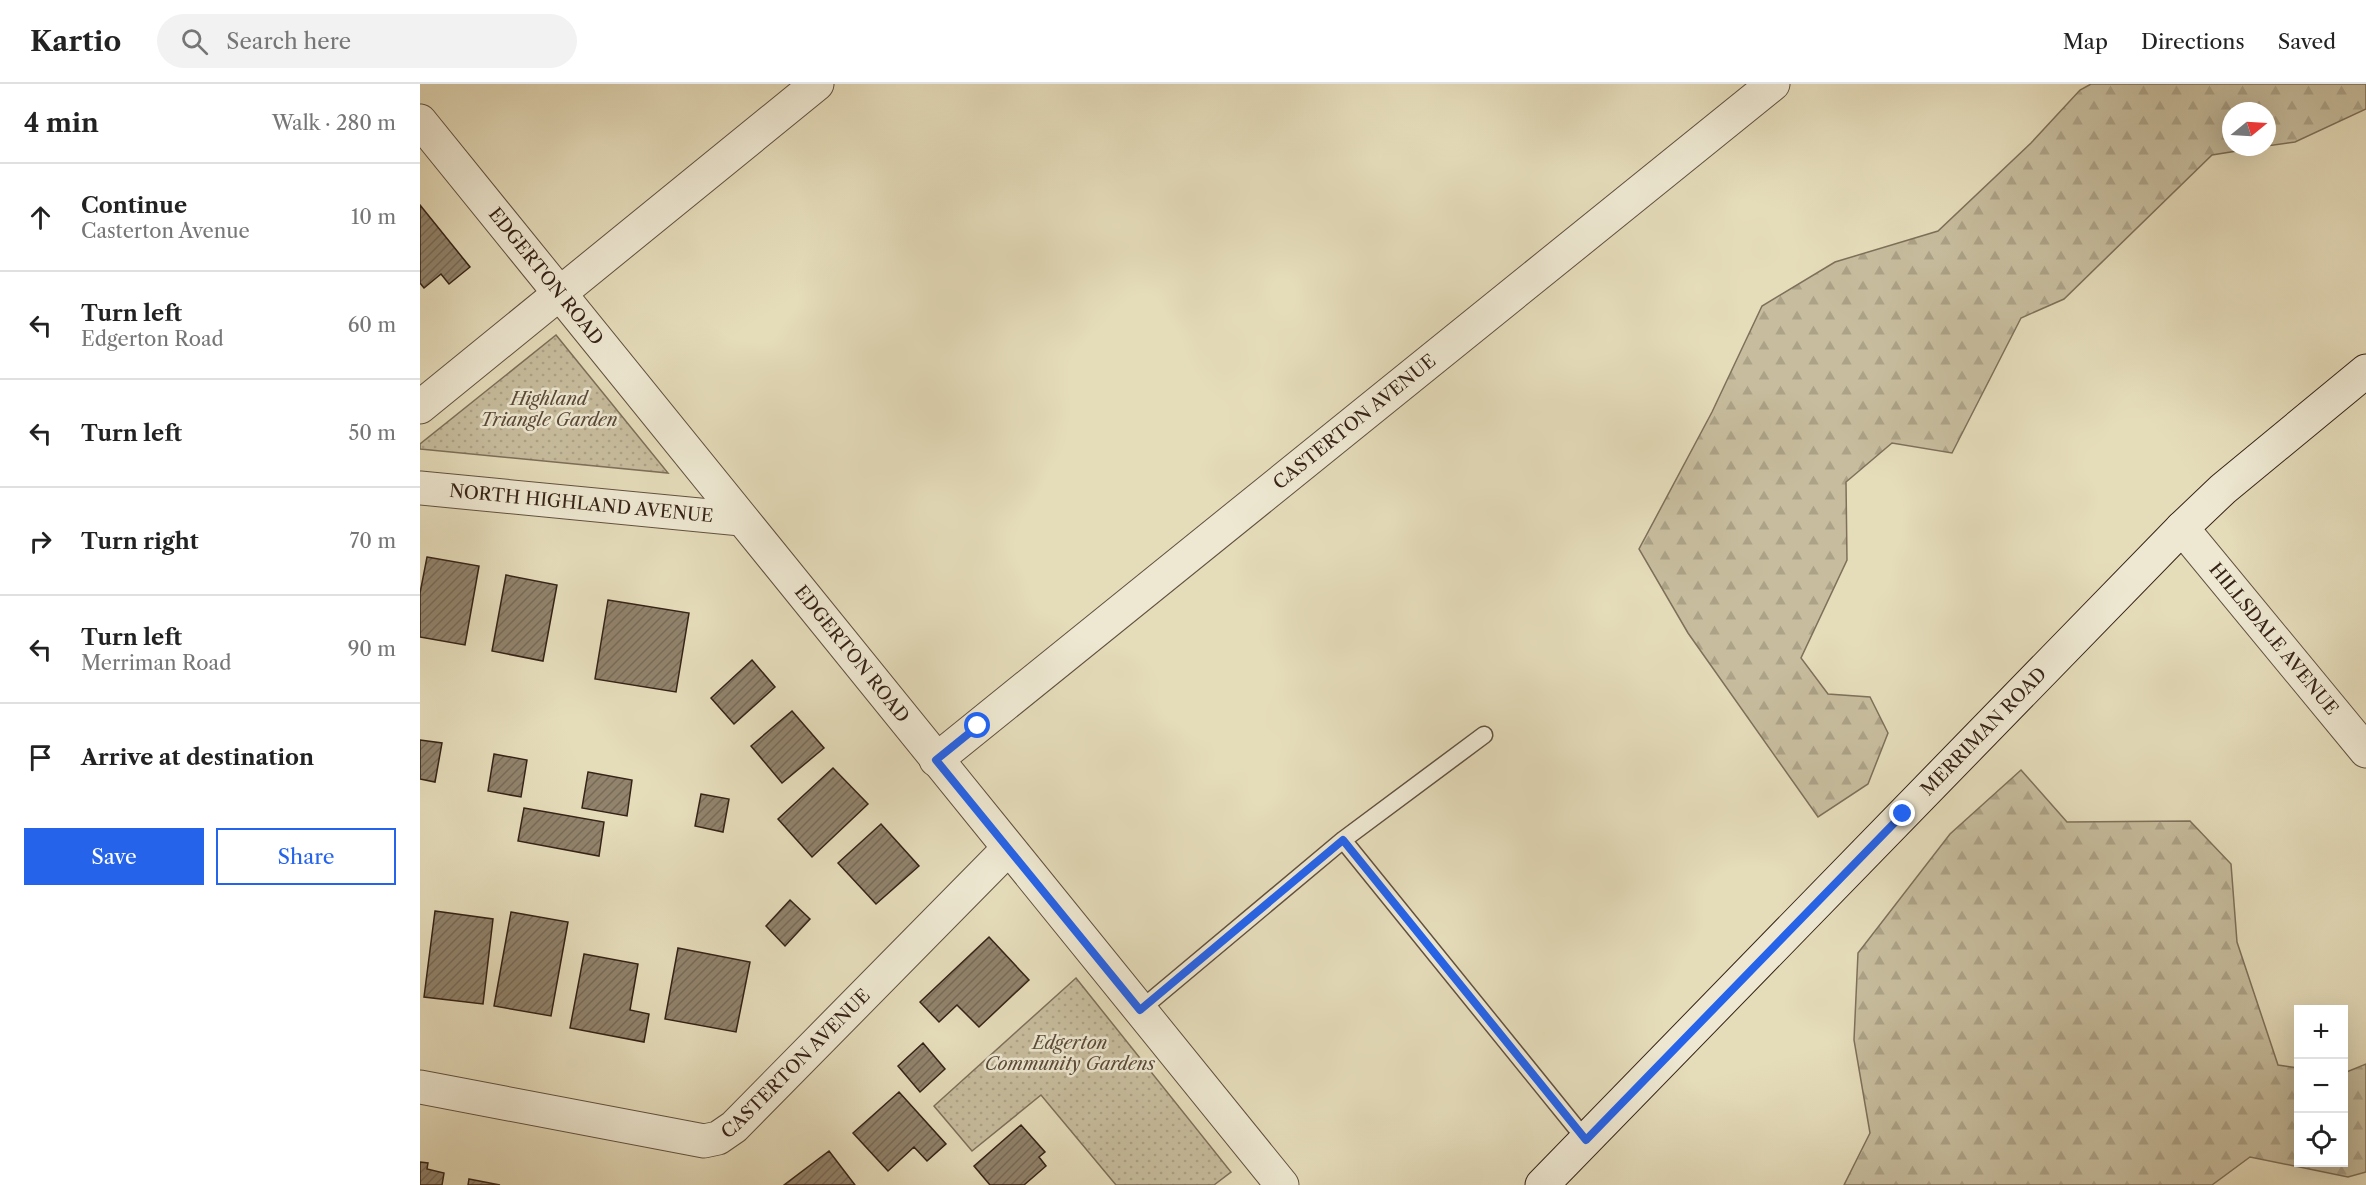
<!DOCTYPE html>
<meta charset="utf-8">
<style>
body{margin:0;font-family:"Libre Caslon Text",serif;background:#f2f2f2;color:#222}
.controls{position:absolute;right:18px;bottom:18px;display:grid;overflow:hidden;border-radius:0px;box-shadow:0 6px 24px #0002}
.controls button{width:54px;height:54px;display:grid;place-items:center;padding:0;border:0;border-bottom:2px solid #e0e0e0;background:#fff;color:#222;font:30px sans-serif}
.compass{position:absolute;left:1802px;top:18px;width:54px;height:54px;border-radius:50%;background:#fff;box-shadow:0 6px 24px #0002;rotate:72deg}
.stop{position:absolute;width:18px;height:18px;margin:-14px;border:4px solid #2563eb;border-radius:50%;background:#fff}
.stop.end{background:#2563eb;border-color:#fff;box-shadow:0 2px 6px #0008}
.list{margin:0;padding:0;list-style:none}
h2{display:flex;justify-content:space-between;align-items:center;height:78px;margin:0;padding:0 24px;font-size:26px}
h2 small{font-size:20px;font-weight:400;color:#767676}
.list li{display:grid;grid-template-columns:39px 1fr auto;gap:18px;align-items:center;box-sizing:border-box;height:108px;padding:0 24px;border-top:2px solid #e0e0e0}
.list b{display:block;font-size:22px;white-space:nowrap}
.list p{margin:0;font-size:20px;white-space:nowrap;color:#767676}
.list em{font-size:20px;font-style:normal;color:#767676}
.actions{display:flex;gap:12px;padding:18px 24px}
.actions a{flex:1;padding:14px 0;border:2px solid #2563eb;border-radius:0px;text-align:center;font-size:21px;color:#2563eb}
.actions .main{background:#2563eb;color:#fff}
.icon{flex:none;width:33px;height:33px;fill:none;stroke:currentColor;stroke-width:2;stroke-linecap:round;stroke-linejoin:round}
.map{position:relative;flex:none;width:1946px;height:1101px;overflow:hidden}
header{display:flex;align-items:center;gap:36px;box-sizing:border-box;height:84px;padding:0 30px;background:#fff;border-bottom:2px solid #e0e0e0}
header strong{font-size:28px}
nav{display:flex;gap:33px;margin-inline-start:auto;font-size:21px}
.search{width:420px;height:54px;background:#f2f2f2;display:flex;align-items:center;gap:15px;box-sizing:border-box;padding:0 21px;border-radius:33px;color:#767676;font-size:22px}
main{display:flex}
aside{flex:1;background:#fff}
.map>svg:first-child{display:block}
.forest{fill:url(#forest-firs);stroke:#7e705a;stroke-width:1.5}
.garden{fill:url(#garden-dots);stroke:#7e705a;stroke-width:1.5}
.building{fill:url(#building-hatch);stroke:#362317;stroke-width:1.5}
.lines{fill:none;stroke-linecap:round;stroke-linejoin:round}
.lane-casing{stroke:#625140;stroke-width:19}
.street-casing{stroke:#625140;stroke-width:35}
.secondary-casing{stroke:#362317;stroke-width:35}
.lane{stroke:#eee8d2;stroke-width:16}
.street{stroke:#eee8d2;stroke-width:33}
.secondary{stroke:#eee8d2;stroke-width:33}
.route{stroke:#2563eb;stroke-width:8}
.labels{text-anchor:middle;stroke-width:5;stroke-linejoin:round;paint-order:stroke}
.street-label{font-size:18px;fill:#362317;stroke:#eee8d2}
.park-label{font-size:18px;font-style:italic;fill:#5a4a39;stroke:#eee8d2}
</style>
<header>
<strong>Kartio</strong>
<div class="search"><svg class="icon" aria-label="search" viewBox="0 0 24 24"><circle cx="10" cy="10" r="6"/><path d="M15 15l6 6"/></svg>Search here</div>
<nav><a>Map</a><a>Directions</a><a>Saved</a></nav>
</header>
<main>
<aside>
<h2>4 min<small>Walk · 280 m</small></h2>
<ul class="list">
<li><svg class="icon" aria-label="ahead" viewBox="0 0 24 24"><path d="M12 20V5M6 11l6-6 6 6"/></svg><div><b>Continue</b><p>Casterton Avenue</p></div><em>10 m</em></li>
<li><svg class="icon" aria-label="left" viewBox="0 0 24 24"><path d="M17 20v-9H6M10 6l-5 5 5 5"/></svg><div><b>Turn left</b><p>Edgerton Road</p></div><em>60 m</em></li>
<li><svg class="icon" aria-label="left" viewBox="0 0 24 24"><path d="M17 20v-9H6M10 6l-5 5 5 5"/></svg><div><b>Turn left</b></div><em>50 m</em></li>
<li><svg class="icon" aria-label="right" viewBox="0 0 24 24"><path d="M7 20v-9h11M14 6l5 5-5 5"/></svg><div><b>Turn right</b></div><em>70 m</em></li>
<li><svg class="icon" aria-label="left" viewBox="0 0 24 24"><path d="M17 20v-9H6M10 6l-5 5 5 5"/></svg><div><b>Turn left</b><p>Merriman Road</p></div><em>90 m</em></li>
<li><svg class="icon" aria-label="arrive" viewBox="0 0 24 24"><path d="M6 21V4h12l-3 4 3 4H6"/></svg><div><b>Arrive at destination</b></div></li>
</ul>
<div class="actions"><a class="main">Save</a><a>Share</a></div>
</aside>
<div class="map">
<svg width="1946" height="1101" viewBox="0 0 1946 1101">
<defs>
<pattern id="forest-firs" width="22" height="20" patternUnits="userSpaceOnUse" patternTransform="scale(1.5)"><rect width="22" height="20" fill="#c7bd9e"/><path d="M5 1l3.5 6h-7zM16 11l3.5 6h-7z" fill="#aca287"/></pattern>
<pattern id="garden-dots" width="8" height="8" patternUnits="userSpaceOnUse" patternTransform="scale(1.5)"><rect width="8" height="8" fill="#c7bd9e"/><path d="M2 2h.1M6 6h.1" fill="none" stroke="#aca287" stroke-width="1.8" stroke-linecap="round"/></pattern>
<pattern id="building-hatch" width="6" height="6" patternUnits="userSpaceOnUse" patternTransform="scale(1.5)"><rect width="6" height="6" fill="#91836c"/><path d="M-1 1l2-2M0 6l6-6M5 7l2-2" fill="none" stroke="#776b58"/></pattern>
</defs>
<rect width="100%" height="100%" fill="#e5dcba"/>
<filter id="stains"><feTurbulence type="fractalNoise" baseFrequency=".00333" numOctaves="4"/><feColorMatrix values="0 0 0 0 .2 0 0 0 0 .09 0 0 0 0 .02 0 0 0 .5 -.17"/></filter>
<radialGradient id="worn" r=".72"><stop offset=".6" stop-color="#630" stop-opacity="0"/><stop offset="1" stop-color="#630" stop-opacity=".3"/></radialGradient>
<path class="forest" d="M1671,0H1946V25L1875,58L1847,62V27H1811V63H1842L1792,71L1644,215L1601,234L1532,369L1472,359L1426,398L1427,476L1381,574L1408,610L1450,613L1468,649L1448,700L1398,733L1268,549L1219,465L1292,328L1342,222L1415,178L1518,147L1611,59L1660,6Z
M1601,686L1647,738L1770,737L1811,780L1817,858L1858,981L1878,984V1078H1924V989L1946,980V1088L1928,1093L1830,1073L1792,1101H1424L1450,1049L1434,956L1438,869L1530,750Z"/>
<path class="garden" d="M136,251L248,389L0,365V360Z
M656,894L811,1088L794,1101H696L621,1011L552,1067L514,1022Z"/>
<path class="building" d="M0,121L50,183L29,200L21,190L4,204L0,199Z
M7,473L59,482L45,561L0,553V509Z
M86,491L137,501L123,577L72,567Z
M188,516L269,529L256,608L175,595Z
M332,576L355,603L314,640L291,614Z
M372,627L404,664L362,699L331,662Z
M0,656L22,659L15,698L0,695Z
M74,670L107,676L101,713L68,707Z
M413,684L448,720L392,773L358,735Z
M168,688L212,696L207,732L162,724Z
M281,710L309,715L303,748L275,742Z
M104,724L184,738L179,772L98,757Z
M461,740L499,782L456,820L418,779Z
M370,816L390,835L365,862L346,842Z
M15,827L73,835L63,920L4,913Z
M91,828L148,838L131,932L74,922Z
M569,853L609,896L559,943L537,921L519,938L500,918Z
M258,864L330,878L316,948L245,935Z
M164,870L218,880L210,926L229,930L224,958L150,944Z
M503,959L525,985L500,1008L478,982Z
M479,1008L526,1060L507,1077L494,1063L468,1087L433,1049Z
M601,1041L625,1068L619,1073L626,1082L604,1101H570L554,1082Z
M409,1067L435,1101H364Z
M0,1078L8,1079L7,1085L24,1089L22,1101H0Z
M49,1095L80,1101H48Z"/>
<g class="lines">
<g class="lane-casing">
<path id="lane" d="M923,756L1166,1056
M720,926L923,756L1064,651"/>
</g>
<g class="street-casing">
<g id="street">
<path id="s1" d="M0,37L862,1101"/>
<path d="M0,323L397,0"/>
<path id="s2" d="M0,404L321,435"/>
<path id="s3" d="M1762,444L1946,667"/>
<path id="s4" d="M516,676L1353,0"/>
<path id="s5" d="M0,1003L284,1057L298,1054L314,1043L588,765"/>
</g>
</g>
<g class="secondary-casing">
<g id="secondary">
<path id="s6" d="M1122,1101L1762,444L1803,405L1946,287"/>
</g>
</g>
<use href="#lane" class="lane"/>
<use href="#street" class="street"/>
<use href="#secondary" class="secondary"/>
</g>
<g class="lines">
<path class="route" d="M558,642L516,676L720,926L923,756L1166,1056L1483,730"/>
</g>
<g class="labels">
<g class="street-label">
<text dy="6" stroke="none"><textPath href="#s1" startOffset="200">EDGERTON ROAD</textPath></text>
<text dy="6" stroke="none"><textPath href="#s4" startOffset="538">CASTERTON AVENUE</textPath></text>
<text dy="6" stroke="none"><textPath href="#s2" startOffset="162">NORTH HIGHLAND AVENUE</textPath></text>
<text dy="6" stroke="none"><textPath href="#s3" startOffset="144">HILLSDALE AVENUE</textPath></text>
<text dy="6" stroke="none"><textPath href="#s1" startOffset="686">EDGERTON ROAD</textPath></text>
<text dy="6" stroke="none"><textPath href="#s6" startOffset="633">MERRIMAN ROAD</textPath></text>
<text dy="6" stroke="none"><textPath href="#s5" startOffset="411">CASTERTON AVENUE</textPath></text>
</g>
<g class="park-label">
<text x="129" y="321">Highland<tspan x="129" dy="21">Triangle Garden</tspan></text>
<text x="650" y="965">Edgerton<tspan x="650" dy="21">Community Gardens</tspan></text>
</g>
</g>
<rect width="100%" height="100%" filter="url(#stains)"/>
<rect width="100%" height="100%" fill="url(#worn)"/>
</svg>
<div class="controls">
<button>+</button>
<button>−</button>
<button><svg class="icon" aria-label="locate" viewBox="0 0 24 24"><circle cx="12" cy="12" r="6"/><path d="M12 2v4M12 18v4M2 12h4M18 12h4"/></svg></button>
</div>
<svg class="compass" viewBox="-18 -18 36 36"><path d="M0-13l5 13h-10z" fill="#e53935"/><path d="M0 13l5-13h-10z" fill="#767676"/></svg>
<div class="stop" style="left:558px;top:642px"></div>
<div class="stop end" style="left:1483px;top:730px"></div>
</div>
</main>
